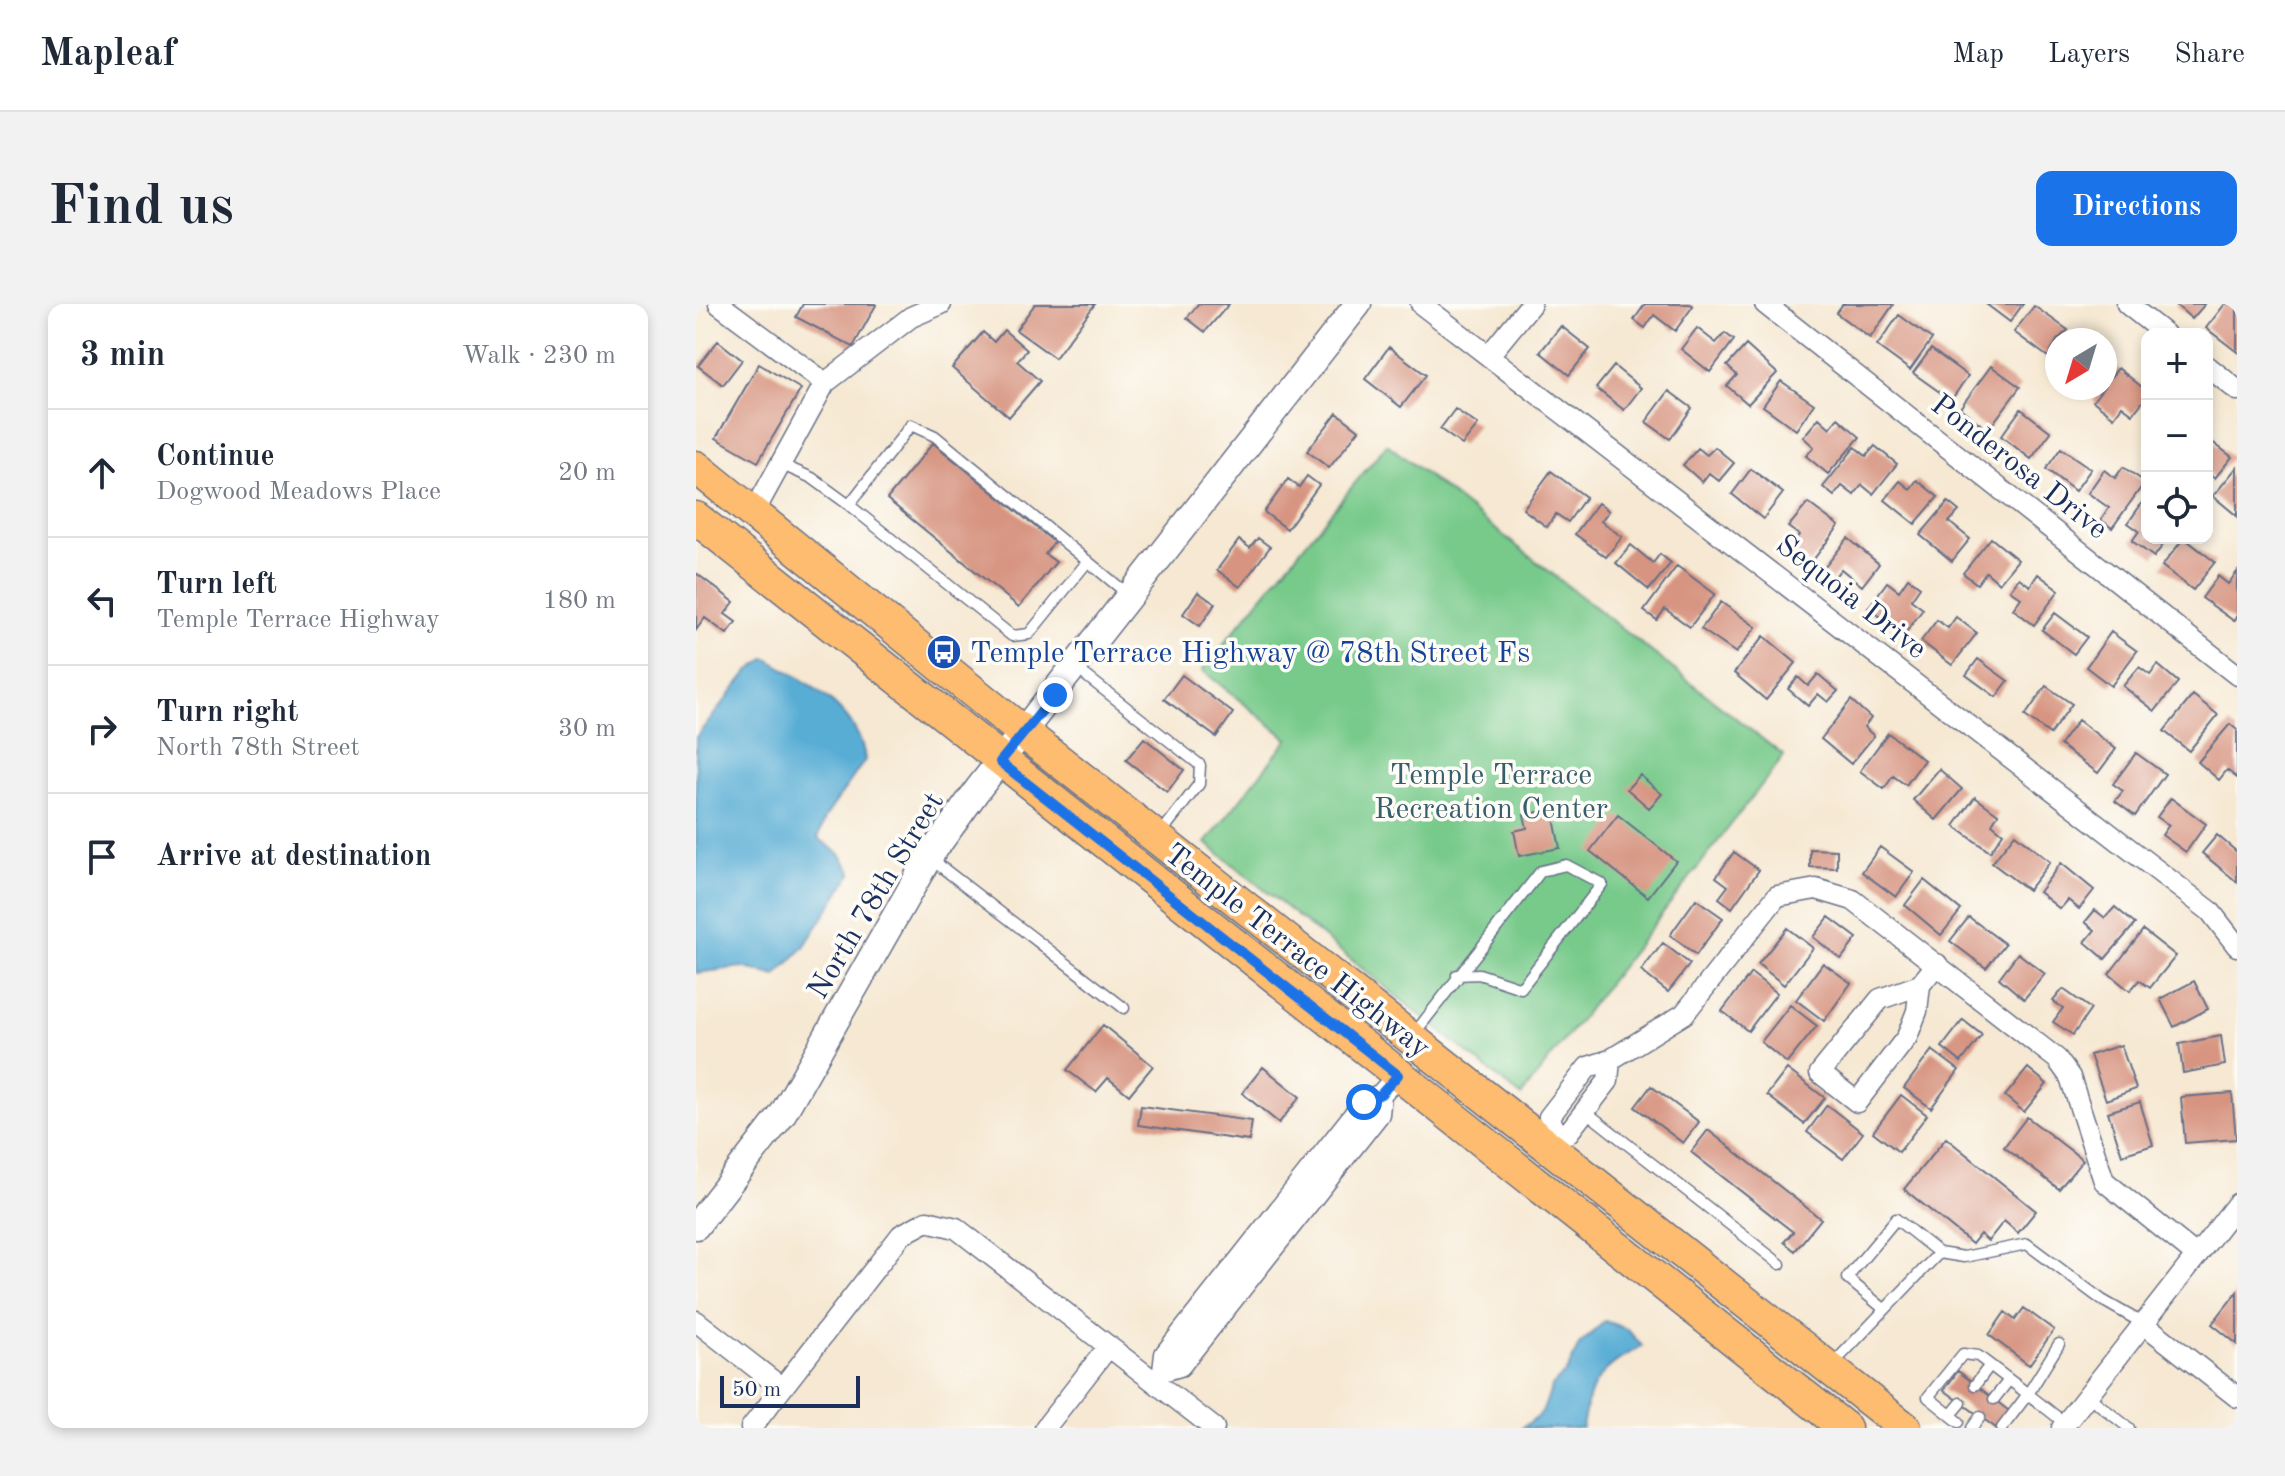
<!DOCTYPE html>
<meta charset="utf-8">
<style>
body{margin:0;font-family:"Old Standard TT",serif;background:#f2f2f3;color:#1f2937}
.controls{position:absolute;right:24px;top:24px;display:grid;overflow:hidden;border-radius:16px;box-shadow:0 4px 12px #0003}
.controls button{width:72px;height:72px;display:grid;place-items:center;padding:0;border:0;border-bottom:2px solid #e0e1e3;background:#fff;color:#1f2937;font:40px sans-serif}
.compass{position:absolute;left:1349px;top:24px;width:72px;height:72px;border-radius:50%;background:#fff;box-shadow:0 4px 12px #0003;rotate:218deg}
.scale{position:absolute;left:24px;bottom:20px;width:140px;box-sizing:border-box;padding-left:8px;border:4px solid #1b2f5e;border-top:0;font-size:22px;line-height:28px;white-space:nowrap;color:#1b2f5e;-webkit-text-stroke:6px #fdfcf7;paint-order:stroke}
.stop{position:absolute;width:24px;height:24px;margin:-18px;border:6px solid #1a73e8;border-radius:50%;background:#fff}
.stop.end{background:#1a73e8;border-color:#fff;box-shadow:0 2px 8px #0008}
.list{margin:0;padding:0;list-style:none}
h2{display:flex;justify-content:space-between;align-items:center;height:104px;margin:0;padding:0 32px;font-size:34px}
h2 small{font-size:26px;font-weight:400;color:#747a83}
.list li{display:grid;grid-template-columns:52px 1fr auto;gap:24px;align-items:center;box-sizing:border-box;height:128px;padding:0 32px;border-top:2px solid #e0e1e3}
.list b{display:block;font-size:30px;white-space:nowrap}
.list p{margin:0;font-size:26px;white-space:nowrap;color:#747a83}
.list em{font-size:26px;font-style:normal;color:#747a83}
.icon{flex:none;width:44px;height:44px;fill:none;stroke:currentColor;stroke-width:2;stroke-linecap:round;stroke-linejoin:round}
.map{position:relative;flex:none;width:1541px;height:1124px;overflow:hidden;border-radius:16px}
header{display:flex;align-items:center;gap:48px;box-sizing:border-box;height:112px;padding:0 40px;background:#fff;border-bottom:2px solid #e0e1e3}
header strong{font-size:38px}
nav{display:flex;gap:44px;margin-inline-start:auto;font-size:28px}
.intro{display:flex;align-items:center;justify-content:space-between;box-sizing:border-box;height:192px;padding:0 48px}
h1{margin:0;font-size:56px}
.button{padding:20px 36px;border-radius:16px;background:#1a73e8;color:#fff;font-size:28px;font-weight:700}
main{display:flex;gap:48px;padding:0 48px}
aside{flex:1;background:#fff;border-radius:16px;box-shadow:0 4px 12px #0003}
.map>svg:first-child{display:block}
.green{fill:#78ca8b;stroke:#4a7c74;stroke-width:2}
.water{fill:#59add5;stroke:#3a6e9a;stroke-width:2}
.building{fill:#d79481}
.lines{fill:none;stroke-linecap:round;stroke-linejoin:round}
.service-casing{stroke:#687087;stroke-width:13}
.minor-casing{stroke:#687087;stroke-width:23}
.tertiary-casing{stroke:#687087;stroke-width:29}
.primary-casing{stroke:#687087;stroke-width:35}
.service{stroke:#fff;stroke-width:10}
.minor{stroke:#fff;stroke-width:20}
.tertiary{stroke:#fff;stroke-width:26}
.primary{stroke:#fdbc6f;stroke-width:32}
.route{stroke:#1a73e8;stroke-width:10}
.labels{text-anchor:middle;stroke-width:7;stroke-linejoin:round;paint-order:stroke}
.street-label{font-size:30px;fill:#1b2f5e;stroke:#fdfcf7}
.transit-label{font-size:30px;fill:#164399;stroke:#fdfcf7;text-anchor:start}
.park-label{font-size:30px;fill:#375e6c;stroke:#fdfcf7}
</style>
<header>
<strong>Mapleaf</strong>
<nav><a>Map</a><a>Layers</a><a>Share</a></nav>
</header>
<div class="intro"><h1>Find us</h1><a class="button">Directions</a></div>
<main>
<aside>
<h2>3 min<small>Walk · 230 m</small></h2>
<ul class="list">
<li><svg class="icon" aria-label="ahead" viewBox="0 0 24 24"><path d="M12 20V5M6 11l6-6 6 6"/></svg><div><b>Continue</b><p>Dogwood Meadows Place</p></div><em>20 m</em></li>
<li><svg class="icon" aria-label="left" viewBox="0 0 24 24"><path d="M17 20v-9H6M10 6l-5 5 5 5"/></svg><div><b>Turn left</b><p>Temple Terrace Highway</p></div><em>180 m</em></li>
<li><svg class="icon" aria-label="right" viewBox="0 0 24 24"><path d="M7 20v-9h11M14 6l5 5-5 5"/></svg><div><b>Turn right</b><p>North 78th Street</p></div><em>30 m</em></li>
<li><svg class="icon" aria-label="arrive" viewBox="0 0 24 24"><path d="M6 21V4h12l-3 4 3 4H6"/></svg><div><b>Arrive at destination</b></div></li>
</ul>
</aside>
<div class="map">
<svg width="1541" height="1124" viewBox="0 0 1541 1124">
<rect width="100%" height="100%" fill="#fdfcf7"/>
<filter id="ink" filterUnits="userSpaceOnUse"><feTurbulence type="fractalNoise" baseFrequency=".0125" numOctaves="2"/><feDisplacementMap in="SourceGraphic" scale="16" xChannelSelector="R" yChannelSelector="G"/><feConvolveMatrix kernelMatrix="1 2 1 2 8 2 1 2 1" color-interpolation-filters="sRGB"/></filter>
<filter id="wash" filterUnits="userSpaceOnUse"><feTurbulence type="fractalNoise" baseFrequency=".006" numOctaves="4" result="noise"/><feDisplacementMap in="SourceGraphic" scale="32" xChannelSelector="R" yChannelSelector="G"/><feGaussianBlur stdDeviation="1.8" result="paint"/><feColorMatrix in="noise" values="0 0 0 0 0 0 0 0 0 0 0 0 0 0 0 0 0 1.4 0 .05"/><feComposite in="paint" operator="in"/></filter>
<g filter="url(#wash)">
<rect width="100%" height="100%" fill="#f6e8d2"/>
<path class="green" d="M691,140L1088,452L825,792L510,539L592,435L506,366Z"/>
<path class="water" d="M70,354C110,378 164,406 169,456L130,512L122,534L144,550L156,568L108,643L80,672L46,663L0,669V433L52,368Z
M909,1017L931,1025L946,1042C905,1065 893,1077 886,1124H826L846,1109L856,1082L871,1067L883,1041Z"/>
<g id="blocks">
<path class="building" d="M107,0H179L180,1L157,43L100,13Z
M339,0H399L359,54L320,26Z
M502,0H533L509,28L491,14Z
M949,0H994L997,2L979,27L958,11L949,24L938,16Z
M1147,0H1196L1197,1L1174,34L1140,9Z
M1290,0H1327L1314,18Z
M1479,0H1509L1496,15Z
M1529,0H1541V48L1510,24Z
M1338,2L1372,26L1361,36L1352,53L1318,28Z
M1203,11L1236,35L1214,66L1181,42Z
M865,22L894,45L873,71L844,48Z
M1001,24L1020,39L1029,29L1038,36L1014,68L985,45Z
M308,26L331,46L321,57L344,77L313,113L256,64L287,28L298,38Z
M22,37L46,56L27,81L2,62Z
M1050,41L1081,69L1052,100L1031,82L1041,71L1031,62Z
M693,43L730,71L705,103L669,75Z
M1235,45L1272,72L1255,96L1217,69Z
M63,60L105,85L62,158L20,134Z
M918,62L945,84L928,106L900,84Z
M1295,62L1324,83L1292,126L1264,104Z
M1422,64L1451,87V92L1437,110L1426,102L1418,113L1397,97Z
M1085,77L1118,100L1100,126L1067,102Z
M973,87L996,104L974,135L950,118Z
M759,105L782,121L766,141L744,125Z
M1325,105L1355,128L1335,155L1305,132Z
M641,109L663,126L633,164L611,147Z
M1123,114L1134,124L1142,114L1164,133L1132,170L1110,152L1118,143L1107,133Z
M1511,134L1536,153L1519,174L1511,168Z
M237,139L358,238L349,250L360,258L323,303L191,195Z
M1179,142L1201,160L1177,190L1166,181L1158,191L1146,182L1138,192L1127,183L1159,143L1170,152Z
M1019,143L1038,159L1023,177L1013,169L1006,178L987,161L1002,144L1011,151Z
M1365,144L1395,165L1379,187L1350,165Z
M1427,163L1449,178L1416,224L1405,216L1413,204L1392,189L1408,166L1419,174Z
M1541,163V212L1517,192Z
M1055,165L1087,189L1067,215L1036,190Z
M855,167L890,193L872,218L860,210L851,223L827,205Z
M611,172L623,181L591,225L568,208L592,175L603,183Z
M1221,176L1242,193L1219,220L1189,196L1204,177L1214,185Z
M1252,198L1263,207L1253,218L1274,235L1256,257L1224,231Z
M902,199L913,207L905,217L926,233L910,253L879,230Z
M1112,199L1143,222L1114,260L1093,244L1103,231L1092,223Z
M1446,199L1451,203V234H1472L1458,253L1436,237L1443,227L1432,219Z
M562,234L574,243L544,283L521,266L543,236L554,244Z
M1152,234L1183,260L1166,282L1145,265L1136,276L1125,268Z
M1295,234L1322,256L1303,279L1290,268L1281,280L1267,269Z
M1488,234L1519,258L1497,286L1466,262Z
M935,241L957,259L964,250L975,259L953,286L920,259Z
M981,262L1019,290L994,323L969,305L961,316L948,307Z
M1541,268V313L1538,317L1506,294L1522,272L1532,280Z
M0,269L38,298L29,310L40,318L31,330L9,314L0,326Z
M1342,270L1363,286L1338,321L1317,305L1325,294L1314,286L1323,274L1334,282Z
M1212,274L1224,283L1215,296L1227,305L1209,330L1172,304L1191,278L1203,287Z
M502,288L519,300L504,322L487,310Z
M1025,298L1060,323L1040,349L1005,325Z
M1359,309L1391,333L1378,350L1346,326Z
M1260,313L1281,329L1256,361L1225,337L1241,316L1252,324Z
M1415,328L1441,347L1415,382L1390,363Z
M1068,332L1100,359L1070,396L1038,369Z
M1282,355L1312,377L1300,393L1270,371Z
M1462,361L1482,378L1459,407L1427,382L1443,363L1454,371Z
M1122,370L1142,387L1132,398L1122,390L1112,402L1092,385L1102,373L1112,382Z
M486,371L537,409L520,433L468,395Z
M1350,382L1376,400L1354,430L1329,412Z
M1497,391L1522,411L1493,447L1468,427Z
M1155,396L1175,414L1168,423L1178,432L1155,460L1125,435Z
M1382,416L1420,445L1402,469L1364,441Z
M1534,420L1541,426V474L1531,466L1523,476L1502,458Z
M1192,429L1228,456L1210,481L1197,472L1188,485L1164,467Z
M448,434L488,466L471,488L430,456Z
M1440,449L1469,470L1439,512L1419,497L1427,487L1417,480Z
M1243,465L1266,485L1240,516L1217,496Z
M944,471L966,490L953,504L931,485Z
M1279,493L1302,510L1296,520L1307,529L1294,548L1258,522Z
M1475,494L1510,520L1490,548L1466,531L1473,521L1461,513Z
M856,505L864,544L823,552L818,527L831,524L828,511Z
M922,511L980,557L952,593L894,547Z
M1319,530L1354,558L1332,586L1296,559Z
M1521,531L1541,548V578L1506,549Z
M1184,543L1218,568L1200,593L1166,568Z
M1114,545L1141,546V564L1114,563Z
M1038,548L1063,566L1036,604L1023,594L1032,582L1020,573Z
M1365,559L1398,586L1383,605L1372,596L1364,605L1343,588Z
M1228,576L1265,606L1245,631L1209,601Z
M1000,595L1027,614L1000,651L974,631Z
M1419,603L1439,620L1409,655L1389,638L1399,626L1389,618L1399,606L1409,614Z
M1133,613L1161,634L1145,655L1117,633Z
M1273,613L1309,640L1290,664L1254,637Z
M1091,624L1117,644L1088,681L1062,660Z
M1447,626L1480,652L1454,684L1443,676L1434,687L1413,670Z
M967,639L994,660L972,688L945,667Z
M1322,649L1349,670L1328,695L1303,674Z
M1127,659L1155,679L1128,717L1100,696Z
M1055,669L1081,689L1052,727L1026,707Z
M1498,677L1512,705L1478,723L1464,695Z
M1367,685L1395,705L1377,731L1357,718L1367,704L1357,697Z
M1094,701L1121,722L1091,759L1065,738Z
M1267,716L1286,731L1265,758L1246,743Z
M407,721L457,762L433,791L412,774L400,788L371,766Z
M1525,732L1529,761L1487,769L1483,740Z
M1425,741L1440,785L1410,796L1394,751Z
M1236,746L1263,766L1235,804L1208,784Z
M567,763L604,793L583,819L546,789Z
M1332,764L1351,780L1328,808L1309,792Z
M1091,765L1129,794L1108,820L1071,791Z
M955,782L1003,818L987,839L939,803Z
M1536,789L1540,835L1489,839L1485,793Z
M1205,791L1231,811L1203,848L1177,828Z
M1444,798L1457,841L1426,851L1412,808Z
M1131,801L1167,829L1147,855L1111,828Z
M445,802L556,817L553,837L442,821Z
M1331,813L1387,856L1363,885L1308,843Z
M1012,826L1125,915L1099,947L1088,938L1097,928L995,848Z
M1250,834L1340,907L1322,929L1308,917L1292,937L1284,930L1276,940L1208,885Z
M1541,988V1040L1516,1020Z
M1328,1004L1358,1026L1333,1061L1293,1031L1309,1008L1319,1016Z
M1262,1067L1313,1107L1300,1124L1248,1086Z"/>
</g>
</g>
<g filter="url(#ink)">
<use href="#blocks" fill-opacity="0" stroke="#687087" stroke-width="2"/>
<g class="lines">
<g class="service-casing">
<path id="service" d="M84,160L116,174L153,201
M392,257L333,330L316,332L153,201L215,121L239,132L434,292
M380,364L504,461L503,480L465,529
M235,555L428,704
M718,730L845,567L870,561L906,580L825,684L783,670L761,671
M889,807L1084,960
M1188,1005L1151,974L1200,915L1243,949
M1137,1060L1243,949L1268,953L1331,940L1406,996L1448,1020
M1279,1081L1294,1061
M1392,1092L1433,1124
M1298,1095L1313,1076
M1255,1111L1265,1099
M1263,1118L1232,1093L1267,1050L1282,1052L1332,1090L1363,1040
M1276,1124L1284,1113
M1306,1124L1332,1090L1370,1120"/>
</g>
<g class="minor-casing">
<path id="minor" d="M23,0L129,79
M725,0L1514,607L1541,642
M1069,0L1541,371
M1431,0L1469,30
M794,50L835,0
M1511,62L1541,86
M57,210L129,79L215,13L245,0
M1224,681L1184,695L1124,769L1161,798L1211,733L1221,707L1224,681L1241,660
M685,790L683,810L484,1062L467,1067L469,1050L668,798L685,790L702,771
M860,828L853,813L892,763L914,756L988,710L1081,592L1120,585L1157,596L1361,755L1374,773L1408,877L1501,952
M860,828L872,829L912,777L914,756
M0,1017L86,1084
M1448,1020L1541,1093
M55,1124L205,931L231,917L260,924L518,1124
M349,1124L413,1042
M1366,1124L1541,900"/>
</g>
<g class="tertiary-casing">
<path id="tertiary" d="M0,922L86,811L233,553L282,485L662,0"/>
</g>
<g class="primary-casing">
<path id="primary" d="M0,163L328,429L1209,1124
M0,214L1149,1124"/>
</g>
<use href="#service" class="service"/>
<use href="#minor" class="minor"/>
<use href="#tertiary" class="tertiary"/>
<use href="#primary" class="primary"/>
</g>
</g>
<g class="lines" filter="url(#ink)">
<path class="route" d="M359,391L304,458L702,771L685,790L668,798"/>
</g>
<defs>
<g id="bus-disc" transform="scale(1.8)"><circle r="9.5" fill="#1a4fb4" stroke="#fdfcf7"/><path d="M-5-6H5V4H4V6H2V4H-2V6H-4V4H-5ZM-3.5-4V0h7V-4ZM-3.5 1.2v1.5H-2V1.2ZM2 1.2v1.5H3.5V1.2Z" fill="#fff"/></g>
</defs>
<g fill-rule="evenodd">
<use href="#bus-disc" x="248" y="348"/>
</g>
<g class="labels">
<g class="street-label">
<text transform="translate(1324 162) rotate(38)" y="10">Ponderosa Drive</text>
<text transform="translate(1156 292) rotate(38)" y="10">Sequoia Drive</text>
<text transform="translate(179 591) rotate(-59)" y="10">North 78th Street</text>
<text transform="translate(602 646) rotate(38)" y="10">Temple Terrace Highway</text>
</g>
<g class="transit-label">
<text x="274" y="358">Temple Terrace Highway @ 78th Street Fs</text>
</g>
<g class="park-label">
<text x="795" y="480">Temple Terrace<tspan x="795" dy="34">Recreation Center</tspan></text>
</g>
</g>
</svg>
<div class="controls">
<button>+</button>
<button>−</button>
<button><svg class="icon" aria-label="locate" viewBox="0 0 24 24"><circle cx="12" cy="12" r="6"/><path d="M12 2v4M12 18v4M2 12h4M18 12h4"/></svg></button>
</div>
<svg class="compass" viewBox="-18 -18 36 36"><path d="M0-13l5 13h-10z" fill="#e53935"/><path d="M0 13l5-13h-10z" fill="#747a83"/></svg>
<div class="scale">50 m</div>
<div class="stop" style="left:668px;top:798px"></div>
<div class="stop end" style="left:359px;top:391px"></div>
</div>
</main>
